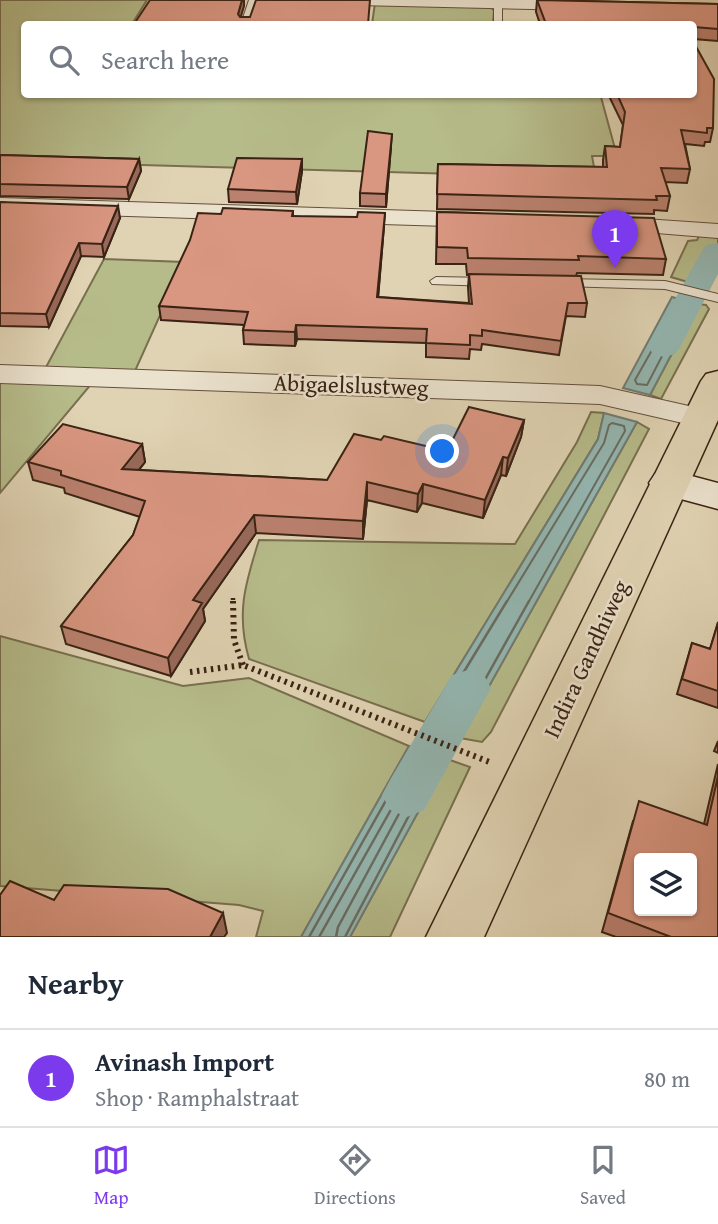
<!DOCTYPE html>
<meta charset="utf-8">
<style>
body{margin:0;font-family:"Gentium Book Plus",serif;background:#f6f6f7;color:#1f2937}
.controls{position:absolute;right:21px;bottom:21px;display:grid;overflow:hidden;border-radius:7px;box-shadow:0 2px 5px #0004}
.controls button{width:63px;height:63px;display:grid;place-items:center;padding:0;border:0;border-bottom:2px solid #e0e1e3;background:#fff;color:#1f2937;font:35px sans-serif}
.you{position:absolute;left:443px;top:452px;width:24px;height:24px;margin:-18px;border:5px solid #fff;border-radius:50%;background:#1a73e8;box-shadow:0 0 0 10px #1a73e833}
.badge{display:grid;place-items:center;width:46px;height:46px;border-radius:50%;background:#7c3aed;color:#fff;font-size:23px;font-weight:700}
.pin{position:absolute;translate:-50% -58px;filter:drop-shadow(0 2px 4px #0008)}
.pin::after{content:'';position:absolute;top:37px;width:24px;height:21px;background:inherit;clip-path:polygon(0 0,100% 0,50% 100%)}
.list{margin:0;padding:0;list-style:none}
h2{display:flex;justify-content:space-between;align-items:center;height:91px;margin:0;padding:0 28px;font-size:30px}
h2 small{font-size:23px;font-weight:400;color:#747a83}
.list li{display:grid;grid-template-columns:46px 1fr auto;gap:21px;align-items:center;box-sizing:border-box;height:98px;padding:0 28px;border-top:2px solid #e0e1e3}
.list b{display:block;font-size:26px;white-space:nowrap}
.list p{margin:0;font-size:23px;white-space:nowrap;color:#747a83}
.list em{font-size:23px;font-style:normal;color:#747a83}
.icon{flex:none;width:38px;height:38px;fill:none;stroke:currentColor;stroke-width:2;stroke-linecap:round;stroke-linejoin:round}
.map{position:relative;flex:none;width:718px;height:937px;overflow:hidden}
.search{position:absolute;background:#fff;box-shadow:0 2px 5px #0004;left:21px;right:21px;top:21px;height:77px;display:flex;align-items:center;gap:18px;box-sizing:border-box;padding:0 24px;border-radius:7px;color:#747a83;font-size:26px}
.sheet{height:189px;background:#fff}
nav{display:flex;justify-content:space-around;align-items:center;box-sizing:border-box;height:98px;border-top:2px solid #e0e1e3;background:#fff;font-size:19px;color:#747a83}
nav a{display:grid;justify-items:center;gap:4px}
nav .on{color:#7c3aed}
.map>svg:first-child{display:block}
.green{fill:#b6bb8a;stroke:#786f4f;stroke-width:2}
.water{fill:#94b7b2;stroke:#707c73;stroke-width:2}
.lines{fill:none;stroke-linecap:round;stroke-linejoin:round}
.shore-far1{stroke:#676d63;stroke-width:2}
.shore{stroke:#676d63;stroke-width:2.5}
.canal{fill:#94b7b2;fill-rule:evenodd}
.lane-casing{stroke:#644f3c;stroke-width:2}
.street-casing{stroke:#644f3c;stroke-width:2}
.secondary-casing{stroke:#3a2314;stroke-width:3}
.primary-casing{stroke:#3a2314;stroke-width:3}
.path-far1{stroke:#3a2314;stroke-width:4.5;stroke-dasharray:2 3.5;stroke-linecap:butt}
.path{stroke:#3a2314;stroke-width:6;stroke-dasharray:2.5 4.5;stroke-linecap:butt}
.lane{fill:#ebe2ce;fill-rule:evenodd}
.street{fill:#ebe2ce;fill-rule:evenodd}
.secondary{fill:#ebe2ce;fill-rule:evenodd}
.primary{fill:#e0d3b3;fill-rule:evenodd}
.wall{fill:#bb816f;stroke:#3a2314;stroke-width:2}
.shaded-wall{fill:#98695a;stroke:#3a2314;stroke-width:2}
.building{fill:#d99681;stroke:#3a2314;stroke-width:2;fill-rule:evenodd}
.labels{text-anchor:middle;stroke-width:5;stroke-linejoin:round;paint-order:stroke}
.street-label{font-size:23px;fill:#3a2314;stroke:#ebe2ce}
</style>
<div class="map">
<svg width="718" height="937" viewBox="0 0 718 937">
<rect width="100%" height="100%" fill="#e0d3b3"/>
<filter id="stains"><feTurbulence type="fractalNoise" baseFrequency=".00286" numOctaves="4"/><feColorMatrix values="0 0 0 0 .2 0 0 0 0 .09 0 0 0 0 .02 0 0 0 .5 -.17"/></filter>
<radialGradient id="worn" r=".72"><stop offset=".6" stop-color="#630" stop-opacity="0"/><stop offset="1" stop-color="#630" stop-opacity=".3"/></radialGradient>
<path class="green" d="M0,0H147L132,24H24V94L601,97L617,156H592L596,178L0,161Z
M375,3L491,7L494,11L493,24H372Z
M700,234L718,238V249H706L688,282L671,277L688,241L697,240Z
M104,259L184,262L135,371L45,369Z
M698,304L706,305L709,309L661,399L650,395Z
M0,380L93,382L0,493Z
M591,412L604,413L598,439L425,722L249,659C236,614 245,584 259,540L515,544L577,442Z
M637,422L649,429L491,732L482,742L460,738Z
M0,636L183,686L249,678L409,746L301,937H256L263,911L239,905L0,886Z
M447,759L470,767L390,937H350Z"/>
<path class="water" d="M711,247L718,249V265L706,287L688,282L706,249Z
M672,297L698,304L650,395L623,388Z
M604,413L637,422L460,738L425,722L598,439Z
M409,746L447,759L350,937H301Z"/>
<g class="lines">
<path class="shore-far1" d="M677,306L684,308L685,312L647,385L637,384L635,380Z
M506,603L604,443L609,425L612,423L624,426L625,431L528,603"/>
<path class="shore" d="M507,601L437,716L438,720L455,728L459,726L529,601
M309,937L411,756L433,762L435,766L345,937
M319,937L415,767L421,766L422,771L338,927L336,937"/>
<path class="canal" d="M718,243V274L680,347L675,354L664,357L653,354L648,347L702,251L706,245Z
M468,670L484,675L491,688L424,810L407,817L390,810L382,795L390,780L452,675Z"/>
<g class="lane-casing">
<path id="lane" d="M249,0H257L249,24H241Z
M498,1L502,3V24H494V3Z
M436,277L489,278L495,282L489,286L432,284L430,281Z
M564,279L665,281L718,294V302L665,289L560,286V280Z"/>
</g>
<g class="street-casing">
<path id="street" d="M349,0H574L586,2L588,5L580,10L357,5Z
M0,198L479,213L487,215L491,220L487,225L479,227L0,212Z
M615,217L718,224V238L607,229L603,224L607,219Z
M0,365L600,386L711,411L715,418L711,425L700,427L600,404L0,383Z"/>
</g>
<g class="secondary-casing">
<path id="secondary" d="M669,470L718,483V509L655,492L649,483L655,474Z"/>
</g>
<g class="primary-casing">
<path id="primary" d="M718,371V420L484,937H426L701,381L706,374Z"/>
</g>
<path class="path-far1" d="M233,598V603"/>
<path class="path" d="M233,601L234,640L243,665
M190,672L243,665L492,763"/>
<use href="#lane" class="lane"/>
<use href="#street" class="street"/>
<use href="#secondary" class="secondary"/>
<use href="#primary" class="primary"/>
</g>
<path class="wall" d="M537,0L718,4V41L694,39V24H540L536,12Z
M608,94H694L713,128L710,142H705L704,146L685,144L690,169L687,183L665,182L670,196L667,211L654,210V214L437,209L438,164L603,167V160L605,146L620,147L623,125Z
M391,146L386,207L360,206V193Z
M0,155L139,159L141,171L129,199L0,196Z
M302,159V171L297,204L229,202L228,189Z
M0,202L120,218L104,257L81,256L49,327L0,326Z
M293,211V216L384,226L378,297L469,303L468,287L469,275H467L466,264H436L437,212L666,259L663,275L577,273L576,276L587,303L585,317L566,316L559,355L482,344L481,350L470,349L469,359L426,357V343L297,339L295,346L244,344L243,330L244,325L161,320L159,306L221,214Z
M524,420L521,437L506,476L501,475L483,518L422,503L417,512L367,500L363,539L256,533L203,609L205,621L171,676L66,644L61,626L133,535L140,517L65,493L64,488L33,480L28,462L142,444L145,462L139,470L327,480L381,440L447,451Z
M718,622V708L677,694L692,643L710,649Z
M718,741V753L714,751Z
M718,764V937H616L602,932L633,821L704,824Z"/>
<path class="shaded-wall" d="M242,0H244V6L239,23L238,14Z
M392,134L391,146L386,207V194Z
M139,159L141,171L129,199L127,187Z
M302,159V171L297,204L296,192Z
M118,206L120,218L104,257L102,244Z
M385,213L384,226L377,311V297Z
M79,243L81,256L49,327L46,314Z
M296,325L297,339L295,346V332Z
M524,420L521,437L506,476L508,458Z
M142,444L145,462L125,487L122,469Z
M503,457L501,475L483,518L485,500Z
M367,482V500L363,539V521Z
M423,484L422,503L417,512L418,494Z
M254,515L256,533L203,609L205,621L171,676L168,658L193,600Z
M223,913L227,933L224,937H210Z"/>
<path class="building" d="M150,0H242L238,14L240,17H250L256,0H370L368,24H134Z
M537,0L718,4V29L694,27V24H546Z
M694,43L714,79L713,128H707V133L681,130L690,169L661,168L670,196H656L657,200L437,194L438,164L607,167L605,146L620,147L625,112L617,94H694Z
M368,131L392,134L386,194L360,193Z
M0,155L139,159L127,187L0,184Z
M237,158L302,159L296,192L228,189Z
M0,202L118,206L102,244L79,243L46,314L0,313Z
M223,208L293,211L292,216L357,217L358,212L385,213L377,297L472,304L469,274L581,276L587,303H568L561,341L482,330V336L470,335V345L426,343L427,329L296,325L295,332L243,330L248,312L159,306L190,240L198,213L221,214Z
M437,212L654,218L666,259L578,256L579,260L468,258L467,248L437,247Z
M469,407L524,420L508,458L503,457L485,500L423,484L418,494L367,482L363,521L254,515L193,600L202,603L168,658L61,626L133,535L145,501L61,475V471L28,462L63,424L142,444L122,469L327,480L354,434L381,440L384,436L447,451Z
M718,623V691L682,679L692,643L710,649Z
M718,776V937H671L608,913L639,801L707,825ZM639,858H692V911H639Z
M10,881L54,900L64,885L168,889L223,913L210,937H0V895Z"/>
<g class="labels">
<g class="street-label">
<text transform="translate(351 385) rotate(2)" y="8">Abigaelslustweg</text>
<text transform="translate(586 659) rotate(-65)" y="8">Indira Gandhiweg</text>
</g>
</g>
<rect width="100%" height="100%" filter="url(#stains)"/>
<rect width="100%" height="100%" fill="url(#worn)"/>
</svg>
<div class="controls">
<button><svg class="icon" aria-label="layers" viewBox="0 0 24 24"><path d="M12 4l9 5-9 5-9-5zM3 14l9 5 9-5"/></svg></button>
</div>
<div class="you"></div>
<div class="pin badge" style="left:615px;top:268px">1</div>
<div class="search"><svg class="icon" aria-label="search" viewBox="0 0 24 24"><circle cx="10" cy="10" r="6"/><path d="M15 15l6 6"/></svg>Search here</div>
</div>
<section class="sheet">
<h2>Nearby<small></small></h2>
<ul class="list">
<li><span class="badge">1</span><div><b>Avinash Import</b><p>Shop · Ramphalstraat</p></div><em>80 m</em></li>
</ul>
</section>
<nav>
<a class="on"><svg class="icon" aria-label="map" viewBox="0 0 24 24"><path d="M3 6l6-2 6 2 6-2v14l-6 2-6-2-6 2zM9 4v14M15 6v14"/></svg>Map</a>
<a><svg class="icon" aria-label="directions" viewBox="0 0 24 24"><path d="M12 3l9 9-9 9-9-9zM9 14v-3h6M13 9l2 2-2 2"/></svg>Directions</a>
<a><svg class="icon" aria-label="saved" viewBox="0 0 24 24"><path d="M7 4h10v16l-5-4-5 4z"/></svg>Saved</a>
</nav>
